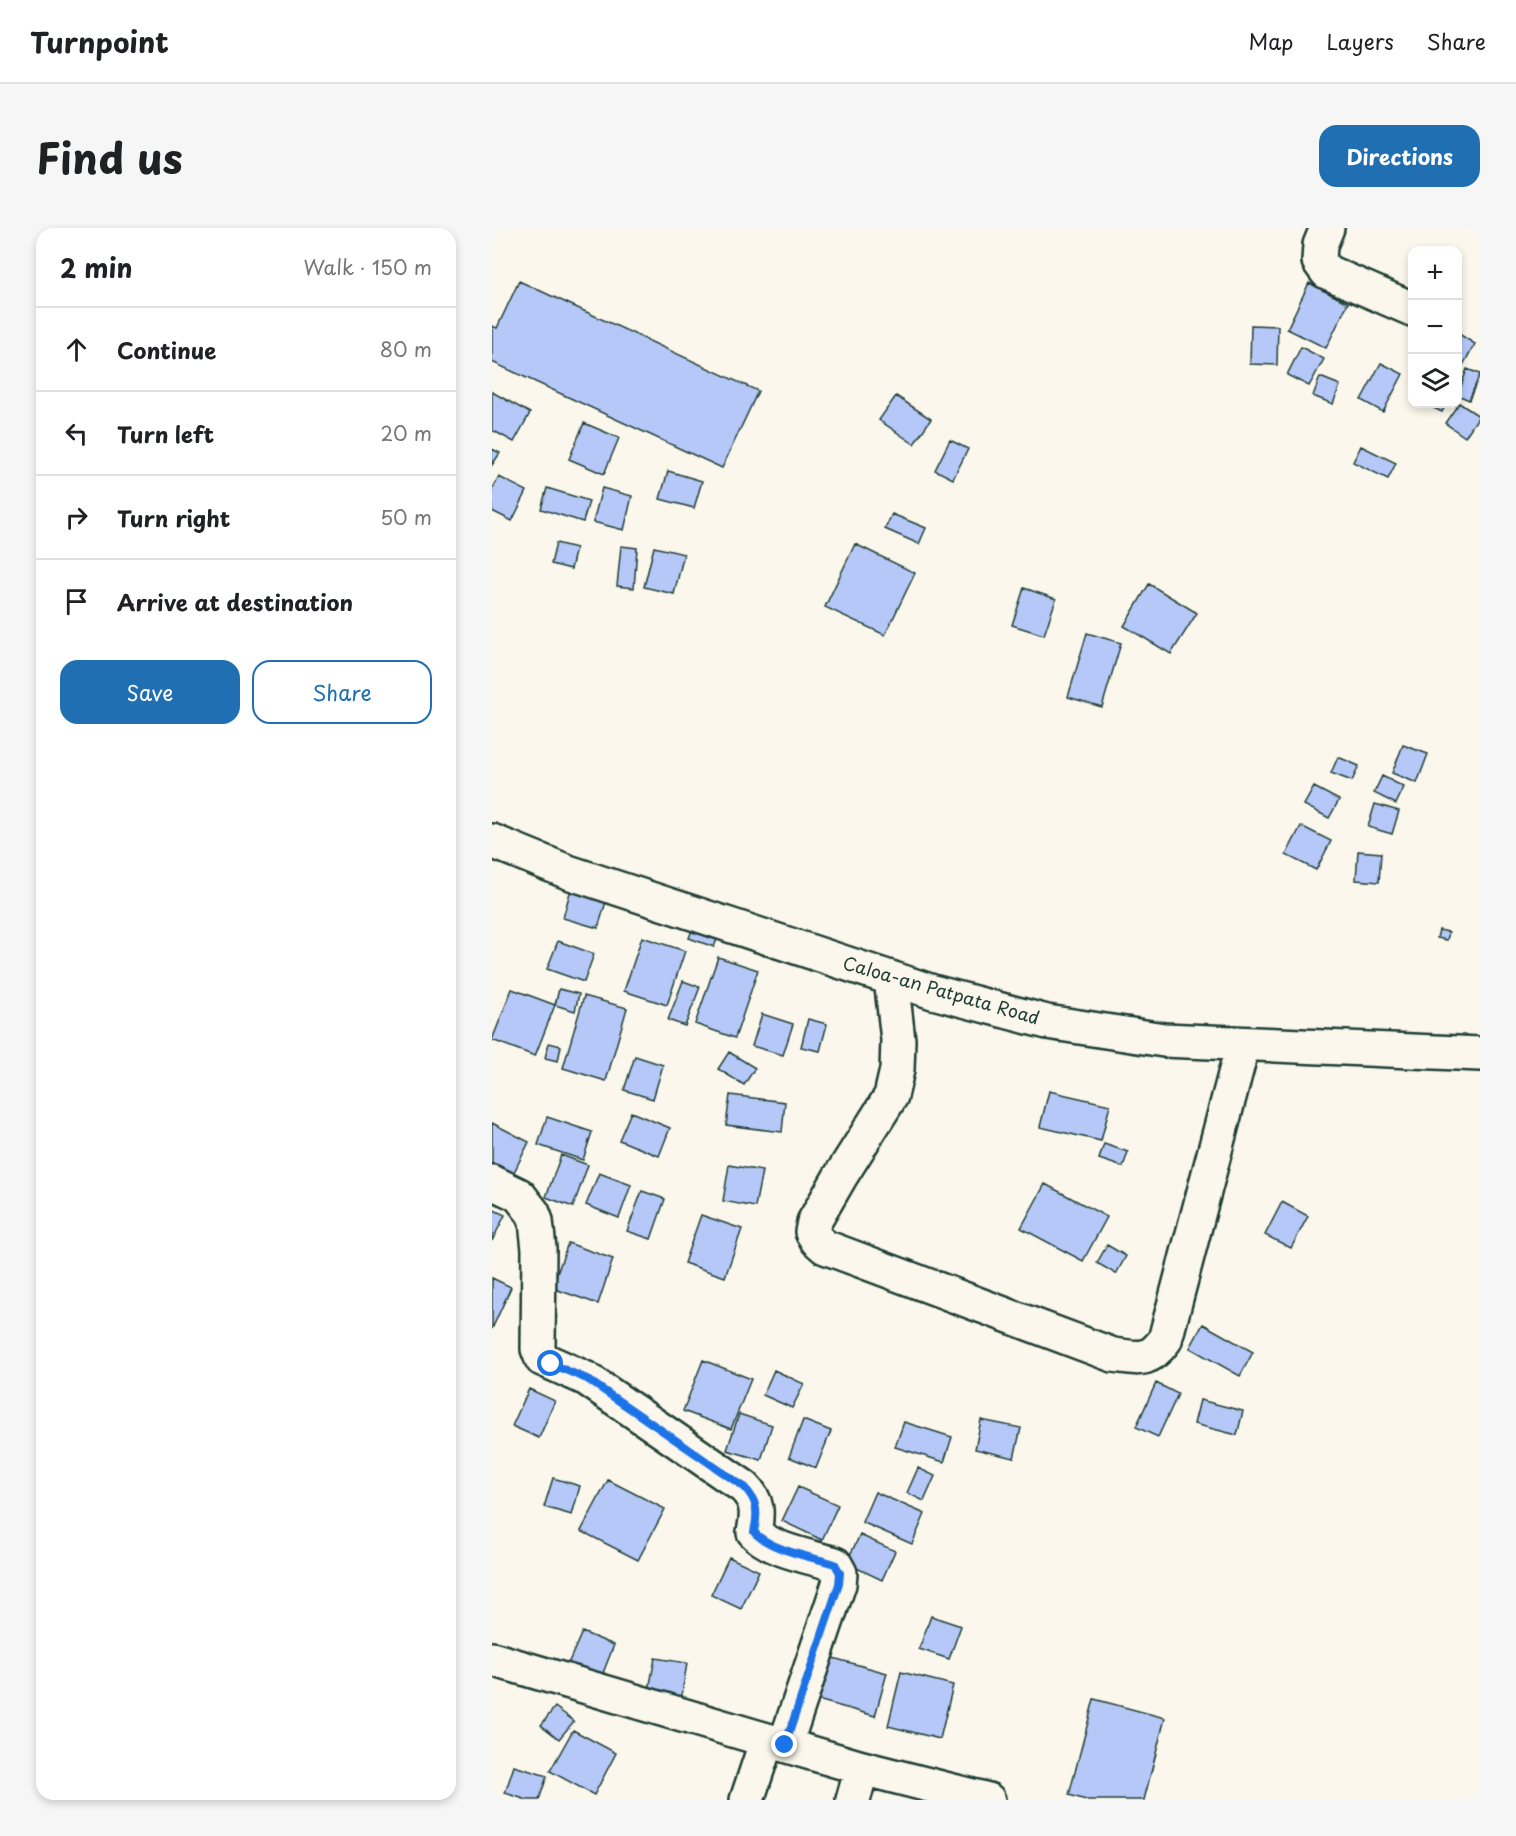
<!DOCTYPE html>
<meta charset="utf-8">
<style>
body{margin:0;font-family:"Playpen Sans",sans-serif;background:#f6f6f6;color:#202124}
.controls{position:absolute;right:18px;top:18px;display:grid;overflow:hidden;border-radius:12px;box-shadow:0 3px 9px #0003}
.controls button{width:54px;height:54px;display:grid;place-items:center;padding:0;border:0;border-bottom:2px solid #e0e0e0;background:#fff;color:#202124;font:30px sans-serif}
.stop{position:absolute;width:18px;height:18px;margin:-14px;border:4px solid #1a73e8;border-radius:50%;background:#fff}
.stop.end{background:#1a73e8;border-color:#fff;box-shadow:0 2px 6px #0008}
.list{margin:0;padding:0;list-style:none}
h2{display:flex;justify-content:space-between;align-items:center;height:78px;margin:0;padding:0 24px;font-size:26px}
h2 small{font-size:20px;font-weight:400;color:#757577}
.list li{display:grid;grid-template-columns:39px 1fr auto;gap:18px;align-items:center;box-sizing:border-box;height:84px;padding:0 24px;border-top:2px solid #e0e0e0}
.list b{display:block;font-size:22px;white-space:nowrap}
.list em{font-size:20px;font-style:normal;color:#757577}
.actions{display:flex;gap:12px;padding:18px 24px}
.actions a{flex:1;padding:14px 0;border:2px solid #1f6fb2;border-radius:18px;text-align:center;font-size:21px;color:#1f6fb2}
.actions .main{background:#1f6fb2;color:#fff}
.icon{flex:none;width:33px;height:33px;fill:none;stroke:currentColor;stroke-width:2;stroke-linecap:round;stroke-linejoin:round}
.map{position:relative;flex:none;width:988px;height:1572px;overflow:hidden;border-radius:18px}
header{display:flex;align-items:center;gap:36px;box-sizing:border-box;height:84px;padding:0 30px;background:#fff;border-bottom:2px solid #e0e0e0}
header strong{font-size:28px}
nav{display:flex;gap:33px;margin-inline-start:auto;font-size:21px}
.intro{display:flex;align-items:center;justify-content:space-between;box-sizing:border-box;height:144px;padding:0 36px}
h1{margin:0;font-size:42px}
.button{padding:15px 27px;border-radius:18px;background:#1f6fb2;color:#fff;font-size:21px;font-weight:700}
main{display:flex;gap:36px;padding:0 36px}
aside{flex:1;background:#fff;border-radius:18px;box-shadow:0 3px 9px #0003}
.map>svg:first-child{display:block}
.building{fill:#b5c8f8;stroke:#1f3d34;stroke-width:1.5}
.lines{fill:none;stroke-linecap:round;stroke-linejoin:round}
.minor-casing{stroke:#1f3d34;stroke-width:38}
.minor{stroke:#fbf7ec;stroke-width:33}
.route{stroke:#1a73e8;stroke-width:8}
.labels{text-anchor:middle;stroke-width:5;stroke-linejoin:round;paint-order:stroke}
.street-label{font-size:18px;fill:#1f3d34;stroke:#fbf7ec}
</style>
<header>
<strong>Turnpoint</strong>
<nav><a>Map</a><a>Layers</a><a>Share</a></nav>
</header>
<div class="intro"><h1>Find us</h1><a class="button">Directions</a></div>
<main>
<aside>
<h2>2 min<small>Walk · 150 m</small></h2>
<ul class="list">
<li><svg class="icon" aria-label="ahead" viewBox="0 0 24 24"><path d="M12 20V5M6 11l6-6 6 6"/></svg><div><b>Continue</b></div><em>80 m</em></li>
<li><svg class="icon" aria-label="left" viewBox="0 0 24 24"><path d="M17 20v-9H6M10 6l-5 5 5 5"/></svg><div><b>Turn left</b></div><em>20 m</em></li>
<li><svg class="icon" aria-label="right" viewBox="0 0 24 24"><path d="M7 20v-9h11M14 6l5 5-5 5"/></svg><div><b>Turn right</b></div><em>50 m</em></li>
<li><svg class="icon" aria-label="arrive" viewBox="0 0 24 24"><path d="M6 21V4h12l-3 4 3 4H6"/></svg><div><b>Arrive at destination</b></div></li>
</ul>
<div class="actions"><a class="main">Save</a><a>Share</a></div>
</aside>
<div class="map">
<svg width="988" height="1572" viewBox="0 0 988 1572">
<rect width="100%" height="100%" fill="#fbf7ec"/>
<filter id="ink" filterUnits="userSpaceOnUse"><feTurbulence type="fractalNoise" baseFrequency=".0167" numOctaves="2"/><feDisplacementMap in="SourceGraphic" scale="12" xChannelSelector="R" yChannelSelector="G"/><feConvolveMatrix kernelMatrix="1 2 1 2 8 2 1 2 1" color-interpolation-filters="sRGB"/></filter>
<g filter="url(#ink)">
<path class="building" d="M27,53L266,163L230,240L0,134V98L5,100Z
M817,55L856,75L834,120L795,101Z
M759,97L786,98L785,137L758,136Z
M967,106L983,116L971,137L966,134Z
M809,119L832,131L817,158L795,147Z
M889,135L911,146L891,184L869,172Z
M975,141L988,146L977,172L966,167Z
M828,149L848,157L841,176L821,168Z
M0,164L38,185L22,214L0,202Z
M404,168L439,191L422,216L387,192Z
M967,175L987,188L973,209L953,195Z
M933,176H954L950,184Z
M92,195L127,210L112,246L77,231Z
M458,212L476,221L461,251L443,242Z
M869,218L904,235L896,251L861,234Z
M0,221L8,225L0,237Z
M176,243L210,253L202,280L168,271Z
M7,249L35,263L20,293L0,283V262Z
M55,260L97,273L91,294L49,281Z
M110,260L140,268L132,302L101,294Z
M400,286L434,300L427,316L393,301Z
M64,315L84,320L79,341L59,336Z
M363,316L423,345L393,407L333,379Z
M129,318L145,320L142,360L125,358Z
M162,319L192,326L182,366L152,359Z
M657,356L705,385L679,426L632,398Z
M532,360L564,371L552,407L520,397Z
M595,405L629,415L610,479L576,469Z
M911,517L936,526L925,555L900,545Z
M846,529L867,538L860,553L839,545Z
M890,548L912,559L904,576L882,565Z
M822,559L847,572L837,590L812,577Z
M883,576L907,583L900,606L876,599Z
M809,598L839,613L824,642L794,627Z
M866,623L889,625L887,654L864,652Z
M80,657L116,667L106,700L71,690Z
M202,697L227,706L222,719L197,710Z
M947,702L957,704L955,712L945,710Z
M150,709L193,723L175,777L132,763Z
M66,713L102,726L92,754L55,741Z
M226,729L266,742L243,810L203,796Z
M191,753L208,759L193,798L176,792Z
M20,761L63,777L43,828L0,812Z
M67,761L87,766L83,783L63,777Z
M92,768L135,780L114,853L71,840Z
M270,786L301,796L291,827L260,818Z
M316,791L335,796L328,823L309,819Z
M57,815L69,818L66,833L53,830Z
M237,824L263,840L252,857L226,841Z
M143,828L171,837L161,871L132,862Z
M557,863L618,877L609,913L548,899Z
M238,867L293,874L290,904L234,897Z
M139,884L178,900L167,928L127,912Z
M55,889L100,904L91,932L46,917Z
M0,895L37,914L21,946L0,936Z
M612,916L636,924L631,939L607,931Z
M69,927L96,937L81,979L54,969Z
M237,937L270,943L263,979L231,973Z
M107,945L139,957L127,990L94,977Z
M553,956L615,989L591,1033L529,1000Z
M150,963L173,971L159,1011L135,1003Z
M790,974L816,988L799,1020L773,1007Z
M0,981L13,987L0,1013Z
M209,987L250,1001L233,1049L192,1035Z
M76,1015L121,1031L106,1076L60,1060Z
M615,1017L634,1028L624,1046L605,1035Z
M0,1050L19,1059L0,1101Z
M711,1096L761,1124L748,1148L698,1120Z
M211,1132L259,1151L239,1201L191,1183Z
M282,1142L312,1156L300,1180L271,1167Z
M664,1155L686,1166L666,1209L644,1199Z
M37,1161L63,1173L47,1210L20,1198Z
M708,1172L751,1183L745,1207L702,1196Z
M247,1186L280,1197L269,1232L235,1222Z
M311,1192L339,1203L324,1240L297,1229Z
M489,1192L529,1200L522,1230L483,1221Z
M412,1194L460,1209L452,1234L403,1219Z
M426,1240L443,1248L432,1273L415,1265Z
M61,1250L88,1258L80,1287L52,1279Z
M116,1252L173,1281L146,1332L89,1303Z
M306,1259L346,1277L330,1312L290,1293Z
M383,1264L433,1286L420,1316L370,1294Z
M368,1307L403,1323L390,1352L354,1335Z
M237,1329L267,1343L249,1381L219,1367Z
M439,1388L469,1398L457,1431L427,1421Z
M90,1404L122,1417L109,1450L76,1436Z
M334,1428L395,1445L383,1488L322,1471Z
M163,1430L195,1435L188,1478L155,1472Z
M409,1444L461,1457L448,1511L396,1498Z
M602,1471L673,1490L652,1572H594L577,1567Z
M63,1479L82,1493L67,1511L49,1497Z
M81,1502L124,1525L102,1567L58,1543Z
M22,1538L55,1548L47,1572H35L13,1565Z"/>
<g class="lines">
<g class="minor-casing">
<path id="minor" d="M835,0L828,17L827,33L835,44L920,81
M0,613L76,644L441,764L555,794L672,812L988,826
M399,750L406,812L405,842L399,868L348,949L322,994L320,1004L325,1012L333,1019L621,1127C647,1130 656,1135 673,1112L751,816
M0,954L27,967L41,985L44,993L47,1021L46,1121L50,1131L95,1151L252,1259C266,1273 266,1285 262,1304C278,1322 319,1329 343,1336L348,1345L347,1356L293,1517
M0,1431L370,1540L496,1572
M255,1572L275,1512
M361,1572L370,1540"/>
</g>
<use href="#minor" class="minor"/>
</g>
</g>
<g class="lines" filter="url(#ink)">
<path class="route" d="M59,1136L95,1151L252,1259C266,1273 266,1285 262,1304C278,1322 319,1329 343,1336L348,1345L347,1356L293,1517"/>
</g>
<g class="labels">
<g class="street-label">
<text transform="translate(449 763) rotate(16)" y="6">Caloa-an Patpata Road</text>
</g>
</g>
</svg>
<div class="controls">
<button>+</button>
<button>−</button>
<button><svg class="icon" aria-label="layers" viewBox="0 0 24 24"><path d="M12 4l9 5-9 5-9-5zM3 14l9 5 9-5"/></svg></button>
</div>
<div class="stop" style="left:59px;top:1136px"></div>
<div class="stop end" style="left:293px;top:1517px"></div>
</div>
</main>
